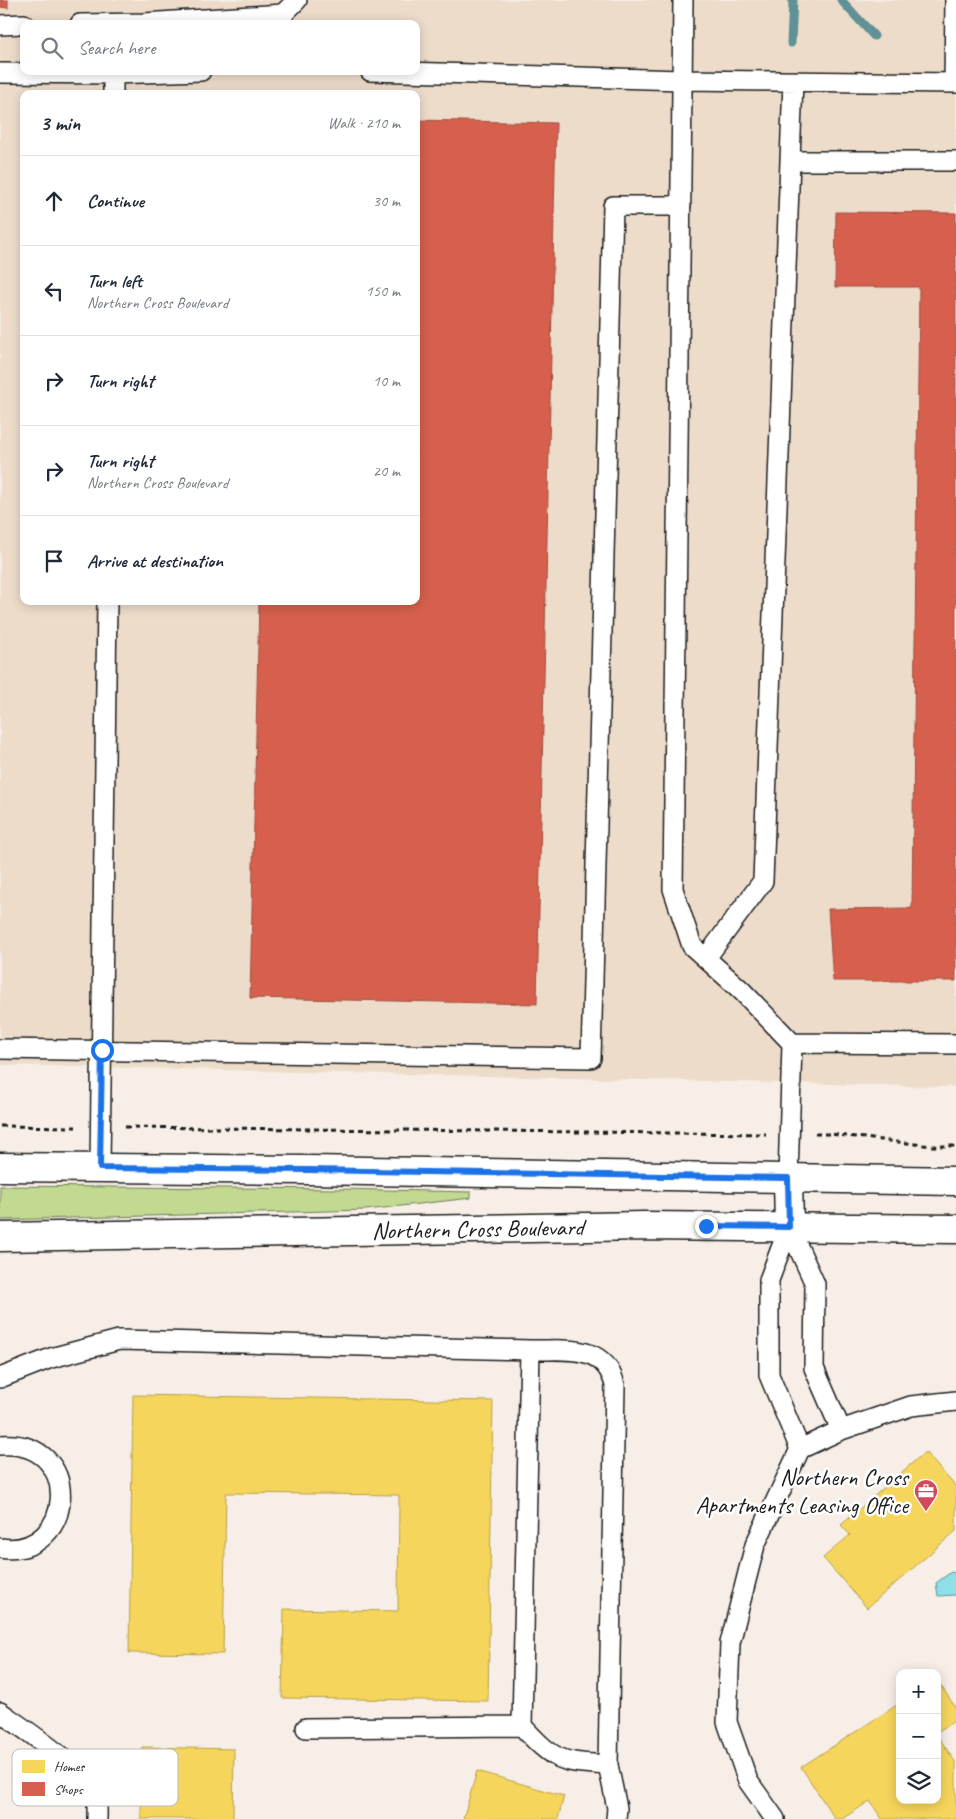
<!DOCTYPE html>
<meta charset="utf-8">
<style>
body{margin:0;font-family:Caveat,sans-serif;background:#f6f6f7;color:#1f2937}
.controls{position:absolute;right:15px;bottom:15px;display:grid;overflow:hidden;border-radius:10px;box-shadow:0 2px 12px #0003}
.controls button{width:45px;height:45px;display:grid;place-items:center;padding:0;border:0;border-bottom:1px solid #e0e1e3;background:#fff;color:#1f2937;font:25px sans-serif}
.stop{position:absolute;width:15px;height:15px;margin:-11px;border:4px solid #1a73e8;border-radius:50%;background:#fff}
.stop.end{background:#1a73e8;border-color:#fff;box-shadow:0 1px 5px #0008}
.list{margin:0;padding:0;list-style:none}
h2{display:flex;justify-content:space-between;align-items:center;height:65px;margin:0;padding:0 20px;font-size:21px}
h2 small{font-size:16px;font-weight:400;color:#747a83}
.list li{display:grid;grid-template-columns:32px 1fr auto;gap:15px;align-items:center;box-sizing:border-box;height:90px;padding:0 20px;border-top:1px solid #e0e1e3}
.list b{display:block;font-size:19px;white-space:nowrap}
.list p{margin:0;font-size:16px;white-space:nowrap;color:#747a83}
.list em{font-size:16px;font-style:normal;color:#747a83}
.icon{flex:none;width:28px;height:28px;fill:none;stroke:currentColor;stroke-width:2;stroke-linecap:round;stroke-linejoin:round}
.map{position:relative;flex:none;width:956px;height:1819px;overflow:hidden}
.search{position:absolute;background:#fff;box-shadow:0 2px 12px #0003;left:20px;top:20px;width:400px;height:55px;display:flex;align-items:center;gap:12px;box-sizing:border-box;padding:0 18px;border-radius:10px;color:#747a83;font-size:19px}
.panel{position:absolute;background:#fff;box-shadow:0 2px 12px #0003;left:20px;top:90px;width:400px;height:515px;border-radius:10px}
.map>svg:first-child{display:block}
.built{fill:#eddcca;fill-rule:evenodd}
.green{fill:#c1d990;stroke:#6e7a56}
.water{fill:#8edfe8;stroke:#609196}
.homes{fill:#f6d55c;stroke:#b59e49}
.shops{fill:#d6604d;stroke:#9e4c3e}
.lines{fill:none;stroke-linecap:round;stroke-linejoin:round}
.stream{stroke:#609196;stroke-width:9}
.lane-casing{stroke:#1c1c1c;stroke-width:22}
.secondary-casing{stroke:#1c1c1c;stroke-width:31}
.path{stroke:#1c1c1c;stroke-width:3;stroke-dasharray:5 4;stroke-linecap:butt}
.lane{stroke:#fff;stroke-width:19}
.secondary{stroke:#fff;stroke-width:28}
.route{stroke:#1a73e8;stroke-width:6}
.labels{text-anchor:middle;stroke-width:5;stroke-linejoin:round;paint-order:stroke}
.street-label{font-size:24px;fill:#1c1c1c;stroke:#fff}
.poi-label{font-size:24px;fill:#1c1c1c;stroke:#fff;text-anchor:end}
.key{fill:#fff;stroke:#bbb;stroke-width:1}
.key-label{font-size:14px;fill:#1c1c1c}
</style>
<div class="map">
<svg width="956" height="1819" viewBox="0 0 956 1819">
<rect width="100%" height="100%" fill="#f7efe7"/>
<filter id="ink" filterUnits="userSpaceOnUse"><feTurbulence type="fractalNoise" baseFrequency=".02" numOctaves="2"/><feDisplacementMap in="SourceGraphic" scale="10" xChannelSelector="R" yChannelSelector="G"/><feConvolveMatrix kernelMatrix="1 2 1 2 8 2 1 2 1" color-interpolation-filters="sRGB"/></filter>
<g filter="url(#ink)">
<path class="built" d="M0,0H956V1087L0,1065ZM24,24H416V71H24ZM24,94H416V601H24Z"/>
<path class="green" d="M0,1186L341,1189L471,1192V1198L366,1210L0,1220Z"/>
<path class="water" d="M951,1572L956,1573V1595L938,1596L936,1583Z"/>
<path class="homes" d="M133,1395L493,1401L488,1701L282,1698L284,1609L398,1611L399,1495L226,1493L223,1654L129,1653Z
M925,1452L956,1487V1531L867,1608L823,1558L850,1535L841,1525Z
M937,1680L956,1708V1720L937,1732Z
M900,1703V1800H937V1735L956,1763V1819H882L870,1801L842,1819H835L801,1767Z
M142,1747L234,1749L233,1819H141Z
M477,1771L564,1796L558,1819H463Z"/>
<path class="shops" d="M0,0H8V8L0,7Z
M416,120L556,123L537,1004L250,998L259,601H416Z
M836,212L956,213V981H833L828,909L912,908L919,287H835Z"/>
<g class="lines">
<path class="stream" d="M841,0L874,36
M791,43L793,0"/>
<g class="lane-casing">
<path id="lane" d="M683,0L673,889L692,946L741,990L792,1043L788,1179
M80,24L144,23L283,14
M283,24V14L297,0
M0,25L24,24
M370,71L682,80L956,83
M0,73L113,74L201,71
M954,83L955,0
M113,94V74
M790,161H956
M706,958L763,881L793,81
M792,1043L956,1044
M0,1049L591,1058L613,206H681
M100,1168L107,601
M789,1227L769,1280V1375L800,1449
M789,1227L815,1284L814,1368L841,1430
M530,1350C565,1351 604,1342 615,1385L608,1765L617,1808L616,1819
M0,1378L51,1358L119,1340L530,1350L522,1726C555,1762 560,1762 608,1765
M0,1445C85,1438 76,1559 0,1548
M0,1712C24,1729 86,1769 95,1796C98,1803 97,1811 97,1819
M306,1728L522,1726
M775,1819L748,1781L727,1722L730,1643L755,1545L800,1449L841,1430L911,1406L956,1401"/>
</g>
<g class="secondary-casing">
<g id="secondary">
<path d="M0,1167L309,1170L956,1181"/>
<path d="M788,1179L789,1227"/>
<path id="s1" d="M0,1237L645,1226L956,1229"/>
</g>
</g>
<path class="path" d="M0,1126L76,1127
M125,1127L766,1134
M815,1134H830L932,1146H956"/>
<use href="#lane" class="lane"/>
<use href="#secondary" class="secondary"/>
</g>
</g>
<g class="lines" filter="url(#ink)">
<path class="route" d="M102,1050L100,1168L309,1170L788,1178L789,1227L706,1226"/>
</g>
<defs>
<g id="office-pin" transform="scale(1.25)"><path d="M0 17L-7.5 6A9.5 9.5 0 1 1 7.5 6Z" fill="#d1495b" stroke="#fff"/><path d="M-6-3h4V-5.5h4V-3h4V5H-6ZM-1-4.5V-3h2v-1.5ZM-6 0V1H6V0Z" fill="#fff"/></g>
</defs>
<g fill-rule="evenodd">
<use href="#office-pin" x="926" y="1491"/>
</g>
<g class="labels">
<g class="street-label">
<text dy="8" stroke="none"><textPath href="#s1" startOffset="478">Northern Cross Boulevard</textPath></text>
</g>
<g class="poi-label">
<text x="908" y="1485">Northern Cross<tspan x="908" dy="28">Apartments Leasing Office</tspan></text>
</g>
</g>
<rect x="12" y="1749" width="166" height="57" rx="8" class="key"/>
<rect x="22" y="1760" width="23" height="13" fill="#f6d55c"/>
<rect x="22" y="1782" width="23" height="14" fill="#d6604d"/>
<g class="key-label">
<text x="54" y="1771">Homes</text>
<text x="54" y="1794">Shops</text>
</g>
</svg>
<div class="controls">
<button>+</button>
<button>−</button>
<button><svg class="icon" aria-label="layers" viewBox="0 0 24 24"><path d="M12 4l9 5-9 5-9-5zM3 14l9 5 9-5"/></svg></button>
</div>
<div class="stop" style="left:102px;top:1050px"></div>
<div class="stop end" style="left:706px;top:1226px"></div>
<div class="search"><svg class="icon" aria-label="search" viewBox="0 0 24 24"><circle cx="10" cy="10" r="6"/><path d="M15 15l6 6"/></svg>Search here</div>
<section class="panel">
<h2>3 min<small>Walk · 210 m</small></h2>
<ul class="list">
<li><svg class="icon" aria-label="ahead" viewBox="0 0 24 24"><path d="M12 20V5M6 11l6-6 6 6"/></svg><div><b>Continue</b></div><em>30 m</em></li>
<li><svg class="icon" aria-label="left" viewBox="0 0 24 24"><path d="M17 20v-9H6M10 6l-5 5 5 5"/></svg><div><b>Turn left</b><p>Northern Cross Boulevard</p></div><em>150 m</em></li>
<li><svg class="icon" aria-label="right" viewBox="0 0 24 24"><path d="M7 20v-9h11M14 6l5 5-5 5"/></svg><div><b>Turn right</b></div><em>10 m</em></li>
<li><svg class="icon" aria-label="right" viewBox="0 0 24 24"><path d="M7 20v-9h11M14 6l5 5-5 5"/></svg><div><b>Turn right</b><p>Northern Cross Boulevard</p></div><em>20 m</em></li>
<li><svg class="icon" aria-label="arrive" viewBox="0 0 24 24"><path d="M6 21V4h12l-3 4 3 4H6"/></svg><div><b>Arrive at destination</b></div></li>
</ul>
</section>
</div>
